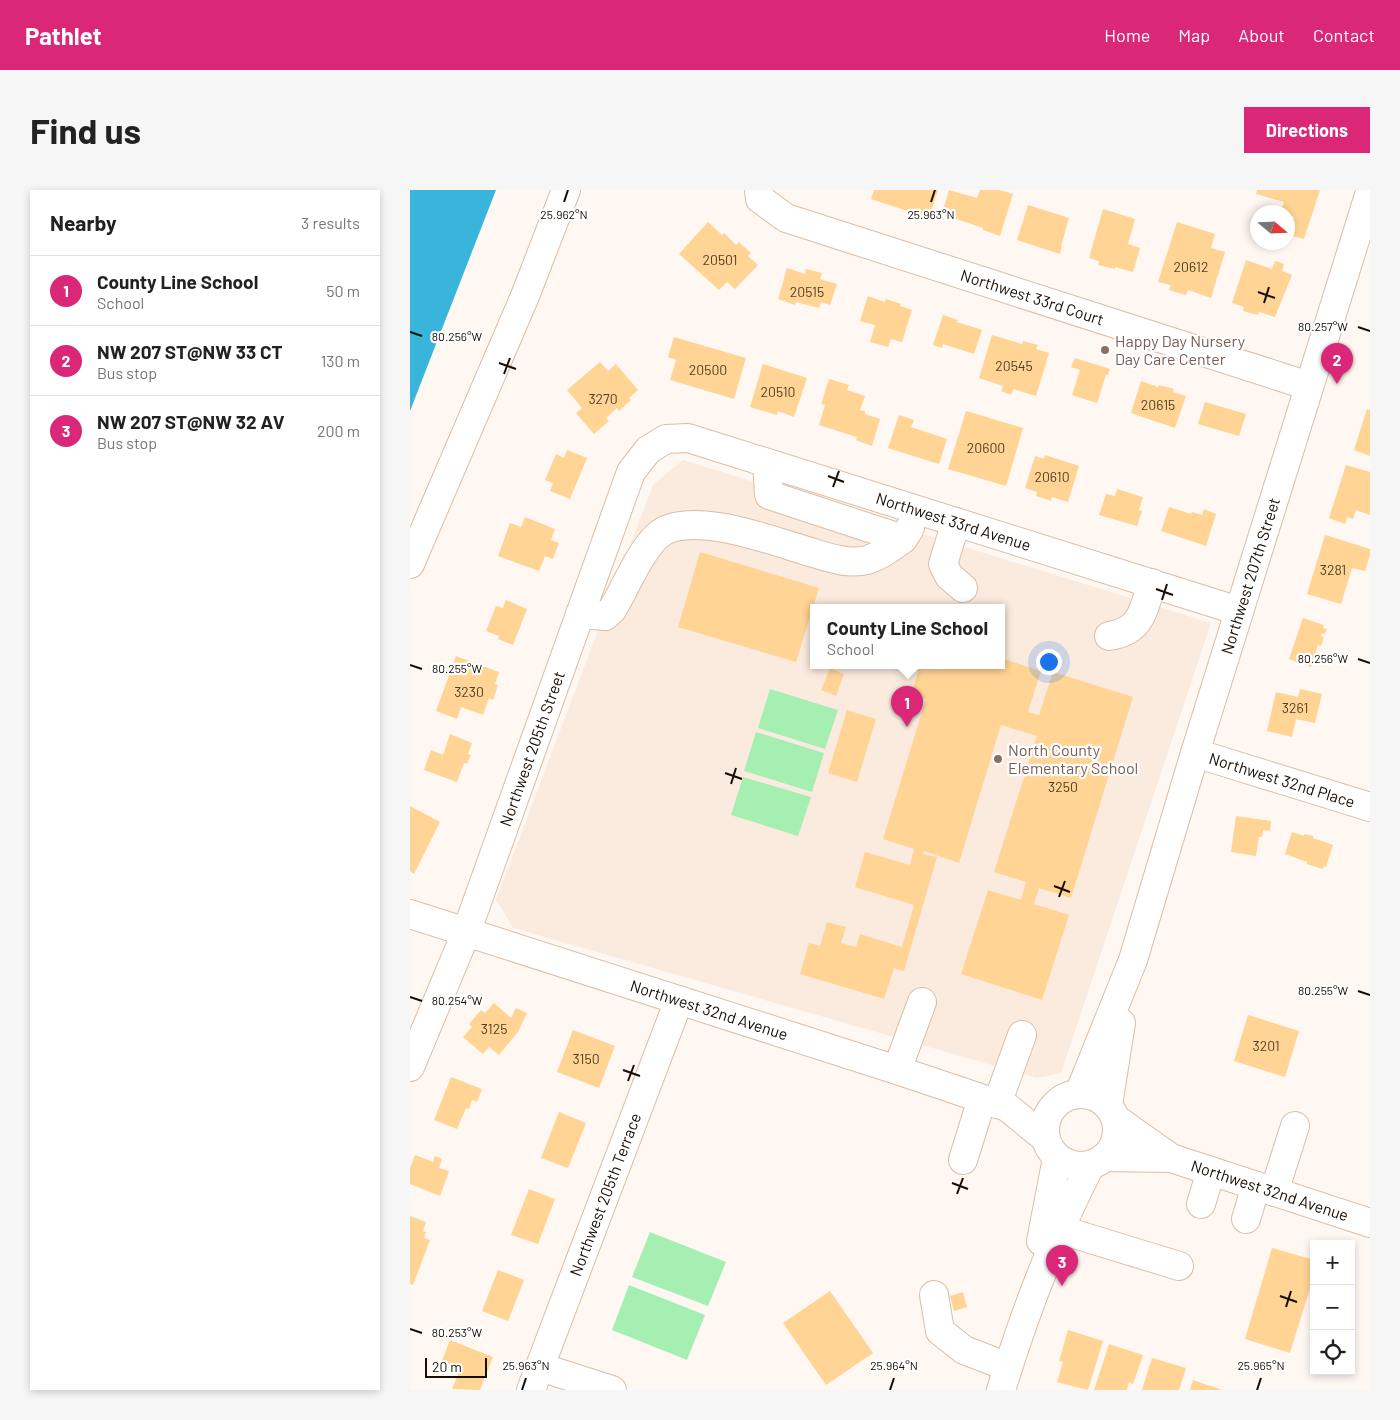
<!DOCTYPE html>
<meta charset="utf-8">
<style>
body{margin:0;font-family:Barlow,sans-serif;background:#f6f6f6;color:#222}
.controls{position:absolute;right:15px;bottom:15px;display:grid;overflow:hidden;border-radius:0px;box-shadow:0 2px 8px #0003}
.controls button{width:45px;height:45px;display:grid;place-items:center;padding:0;border:0;border-bottom:1px solid #e0e0e0;background:#fff;color:#222;font:25px sans-serif}
.compass{position:absolute;left:840px;top:15px;width:45px;height:45px;border-radius:50%;background:#fff;box-shadow:0 2px 8px #0003;rotate:109deg}
.scale{position:absolute;left:15px;bottom:12px;width:62px;box-sizing:border-box;padding-left:5px;border:2px solid #170d05;border-top:0;font-size:14px;line-height:18px;white-space:nowrap;color:#170d05;-webkit-text-stroke:4px #fff;paint-order:stroke}
.you{position:absolute;left:638px;top:471px;width:18px;height:18px;margin:-12px;border:4px solid #fff;border-radius:50%;background:#1a73e8;box-shadow:0 0 0 8px #1a73e833}
.badge{display:grid;place-items:center;width:32px;height:32px;border-radius:50%;background:#db2777;color:#fff;font-size:16px;font-weight:700}
.pin{position:absolute;translate:-50% -41px;filter:drop-shadow(0 1px 2px #0008)}
.pin::after{content:'';position:absolute;top:26px;width:18px;height:15px;background:inherit;clip-path:polygon(0 0,100% 0,50% 100%)}
.popup{position:absolute;left:400px;top:414px;width:195px;height:65px;box-sizing:border-box;display:grid;place-content:center;border-radius:0px;background:#fff;filter:drop-shadow(0 1px 4px #0005);font-size:16px;white-space:nowrap;color:#767676}
.popup b{font-size:19px;color:#222}
.popup::after{content:'';position:absolute;left:50%;top:100%;margin-left:-10px;border:10px solid transparent;border-top-color:#fff}
.list{margin:0;padding:0;list-style:none}
h2{display:flex;justify-content:space-between;align-items:center;height:65px;margin:0;padding:0 20px;font-size:21px}
h2 small{font-size:16px;font-weight:400;color:#767676}
.list li{display:grid;grid-template-columns:32px 1fr auto;gap:15px;align-items:center;box-sizing:border-box;height:70px;padding:0 20px;border-top:1px solid #e0e0e0}
.list b{display:block;font-size:19px;white-space:nowrap}
.list p{margin:0;font-size:16px;white-space:nowrap;color:#767676}
.list em{font-size:16px;font-style:normal;color:#767676}
.icon{flex:none;width:28px;height:28px;fill:none;stroke:currentColor;stroke-width:2;stroke-linecap:round;stroke-linejoin:round}
.map{position:relative;flex:none;width:960px;height:1200px;overflow:hidden;border-radius:0px}
header{display:flex;align-items:center;gap:30px;box-sizing:border-box;height:70px;padding:0 25px;background:#db2777;color:#fff}
header strong{font-size:24px}
nav{display:flex;gap:28px;margin-inline-start:auto;font-size:18px}
.intro{display:flex;align-items:center;justify-content:space-between;box-sizing:border-box;height:120px;padding:0 30px}
h1{margin:0;font-size:35px}
.button{padding:12px 22px;border-radius:0px;background:#db2777;color:#fff;font-size:18px;font-weight:700}
main{display:flex;gap:30px;padding:0 30px}
aside{flex:1;background:#fff;border-radius:0px;box-shadow:0 2px 8px #0003}
.map>svg:first-child{display:block}
.built{fill:#fbebdf;fill-rule:evenodd}
.green{fill:#a6efb3}
.water{fill:#39b4da}
.building{fill:#ffd494}
.lines{fill:none;stroke-linecap:round;stroke-linejoin:round}
.minor-casing{stroke:#dbbda4;stroke-width:30}
.minor{stroke:#fff;stroke-width:28}
.ticks{fill:none;stroke:#170d05;stroke-width:2}
.education-dot{fill:#8d6e63;stroke:#fff;stroke-width:2}
.labels{text-anchor:middle;stroke-width:4.5;stroke-linejoin:round;paint-order:stroke}
.number-label{font-size:14px;fill:#513f29}
.street-label{font-size:16px;fill:#170d05;stroke:#fff}
.education-label{font-size:16px;fill:#785e54;stroke:#fff;text-anchor:start}
.ticks-label{font-size:12px;text-anchor:middle;fill:#170d05;stroke:#fff;stroke-width:4.5;stroke-linejoin:round;paint-order:stroke}
</style>
<header>
<strong>Pathlet</strong>
<nav><a>Home</a><a>Map</a><a>About</a><a>Contact</a></nav>
</header>
<div class="intro"><h1>Find us</h1><a class="button">Directions</a></div>
<main>
<aside>
<h2>Nearby<small>3 results</small></h2>
<ul class="list">
<li><span class="badge">1</span><div><b>County Line School</b><p>School</p></div><em>50 m</em></li>
<li><span class="badge">2</span><div><b>NW 207 ST@NW 33 CT</b><p>Bus stop</p></div><em>130 m</em></li>
<li><span class="badge">3</span><div><b>NW 207 ST@NW 32 AV</b><p>Bus stop</p></div><em>200 m</em></li>
</ul>
</aside>
<div class="map">
<svg width="960" height="1200" viewBox="0 0 960 1200">
<rect width="100%" height="100%" fill="#fef7f2"/>
<path class="built" d="M273,270L801,433L651,883L627,888L103,738L86,710L243,295ZM403,418H591V476H403Z"/>
<path class="green" d="M360,499L428,520L415,559L348,538Z
M346,542L414,563L402,602L334,581Z
M333,587L401,607L388,646L321,625Z
M240,1042L316,1072L298,1116L222,1087Z
M219,1095L295,1125L277,1170L202,1140Z"/>
<path class="water" d="M0,0H86L0,221Z"/>
<path class="building" d="M464,0H528L519,28L461,9Z
M539,0L567,8L570,0H590L603,4L590,46L573,40V38L532,24Z
M847,0H910L894,49L879,45L884,27L878,25V22H870L874,12L846,4Z
M618,15L659,28L651,56H652L650,64L607,50Z
M693,19L725,29L718,54L730,58L723,82L705,77V79L688,75L689,71L679,68Z
M298,32L312,45L314,43L326,55L329,52L341,63L338,66L348,75L325,99L317,92L309,100L269,64Z
M767,32L805,44L801,58L815,62L801,108L778,100L776,105L759,100L761,95L748,92Z
M836,70L862,79L865,71L869,72L874,74L872,81L882,85L865,127L849,122L848,125L840,123L833,121L834,117L822,113Z
M377,78L395,84L396,79L412,83L410,89L427,94L420,115L411,112L409,118L386,112L385,115L368,109Z
M458,106L475,112L476,109L491,114L490,116L502,120L492,152L481,149L478,157L460,152L465,135L450,131Z
M533,125L548,130L547,132L572,140L564,164L533,154L532,158L523,155Z
M582,145L612,154L613,151L628,155L626,159L639,163L626,206L603,199L601,205L591,201L593,196L569,188Z
M264,147L336,168L324,209L260,190L266,170L258,167Z
M665,168L700,179L698,185H696L687,213L662,205L670,180L661,177Z
M190,172L198,181L206,174L228,200L219,208L221,210L209,221L207,218L196,228L199,231L184,244L166,223L172,218L157,200Z
M353,174L397,188L384,227L368,221L367,225L340,217Z
M419,189L439,195L437,200L455,206L450,220L455,221V224L470,229L462,256L446,250L447,247L409,235L415,215L411,214Z
M731,191L748,197L749,195L764,199L763,202L776,206L765,238L721,223Z
M795,212L836,224L829,246L788,234Z
M957,219L960,220V266L944,260Z
M556,221L613,238L596,296L538,279Z
M489,225L504,230L501,237L537,249L529,274L478,258Z
M157,260L177,268L160,309L140,301L143,293L135,290L146,264L154,268Z
M635,265L669,276L658,312L642,307L641,311L626,306L627,302L615,298L625,266L634,269Z
M936,275L960,282V325L946,320L943,329L937,327L935,334L919,328Z
M707,299L733,307L729,320L732,321L727,336L689,325L696,304L705,306Z
M759,317L781,324L782,322L792,325L794,319L806,324L796,356L751,341Z
M115,327L145,339L141,350L149,353L143,369L135,366L129,381L88,366L100,333L111,337Z
M915,345L960,359V365L955,381L942,378L931,414L897,404Z
M290,362L409,398L386,472L268,437Z
M96,410L117,419L103,455L88,449L89,446L76,441L86,416L93,418Z
M893,428L914,435L913,438L917,439L915,444L912,443L911,446L914,447L911,456L908,455L901,477L879,469Z
M46,466L89,482L85,494L88,495L83,510L79,508L73,525L51,517L47,529L26,521Z
M591,468L631,481L618,522L629,525L643,482L723,507L661,708L629,698L624,714L659,725L632,810L551,784L578,700L611,710L616,692L584,682L627,546L591,535L549,673L514,661L513,664L527,667L494,781L484,778L474,809L390,784L399,753L410,756L417,732L436,737L431,753L446,757L450,744L492,757L504,715L445,697L455,662L500,675L504,659L473,649L516,509L501,505L510,476H517L532,480L533,476H591Z
M420,478L434,484L426,506L411,500Z
M890,499L912,504L905,533L886,529L882,547L857,541L866,502L888,507Z
M437,520L466,529L447,592L418,583Z
M40,544L62,553L58,564L61,565L59,569L57,574L54,573L47,592L14,580L21,560L33,565Z
M0,616L30,632L4,684L0,681Z
M826,626L861,631L860,641L853,640L852,647H849L846,666L821,662Z
M882,642L894,646V644L903,646V648L923,655L916,677L914,676L913,679L897,674V672L875,664Z
M84,813L101,828L106,818L117,823L108,842L89,865L79,857L73,864L53,847L62,837L59,834L71,820L75,823Z
M838,825L889,841L875,887L824,871Z
M163,840L205,856L189,898L147,882Z
M41,887L72,899L67,912L62,910L59,919L56,918L47,939L24,930Z
M149,922L176,933L158,978L131,968Z
M5,965L23,972L25,966L32,969L29,978L39,981L30,1006L0,994V978Z
M119,999L145,1009L128,1054L101,1045Z
M0,1026L16,1032L13,1041L16,1042L14,1048L20,1050L3,1095L0,1094Z
M862,1058L904,1070V1085L880,1163L835,1149Z
M88,1080L114,1090L98,1131L72,1121Z
M420,1101L463,1163L416,1195L373,1133Z
M553,1102L557,1117L544,1121L540,1106Z
M658,1140L693,1151L678,1200L647,1192L653,1172L649,1171Z
M40,1150L83,1167L70,1200L42,1199L51,1178L32,1171Z
M699,1154L733,1165L723,1194L719,1192L717,1200H684Z
M742,1168L776,1178L769,1200H732Z
M783,1190L812,1200H780Z"/>
<g class="lines">
<g class="minor-casing">
<g id="minor">
<path id="s1" d="M349,0L350,9L376,28L899,196"/>
<path d="M357,273L359,305L493,349L500,338"/>
<path d="M546,332L533,374L539,386L553,398"/>
<path d="M0,374L115,106L156,0"/>
<path d="M170,424L195,426L202,420C216,397 228,365 247,346C277,318 363,351 397,361C417,367 437,375 457,370C470,366 482,357 493,349"/>
<path d="M699,446C732,441 733,421 742,393"/>
<path id="s2" d="M785,563L960,617"/>
<path id="s3" d="M0,724L487,880L597,917L635,948"/>
<path id="s4" d="M0,877L56,743L221,282L238,260L256,249L278,248L829,421"/>
<path d="M487,880L512,812"/>
<circle cx="671" cy="940" r="36"/>
<path id="s5" d="M669,904L723,770L785,563L960,2"/>
<path d="M587,914L612,845"/>
<path d="M698,915L711,833"/>
<path d="M706,929L761,968"/>
<path id="s6" d="M695,967L761,968L960,1033"/>
<path d="M553,970L572,909"/>
<path d="M864,1002L885,936"/>
<path d="M791,1014L801,981"/>
<path d="M836,1029L846,996"/>
<path d="M635,1035L769,1076"/>
<path d="M631,1051L647,968"/>
<path d="M524,1105L530,1141L554,1160L598,1177"/>
<path d="M130,1177L202,1200"/>
<path id="s7" d="M121,1200L269,810"/>
<path d="M591,1200C615,1122 643,1048 680,976"/>
</g>
</g>
<use href="#minor" class="minor"/>
</g>
<path class="ticks" d="M154,12L158,0M521,12L525,0M848,102L865,108M854,113L859,97M948,137L960,141M0,142L12,146M89,173L106,179M94,184L100,168M418,286L434,292M423,297L429,281M746,399L763,405M752,410L757,394M948,469L960,473M0,475L12,479M315,583L332,589M321,594L326,578M644,696L660,702M649,707L655,691M948,801L960,805M0,807L12,811M213,880L230,886M218,891L224,875M542,993L558,999M547,1004L553,988M870,1106L887,1112M876,1117L881,1101M0,1139L12,1143M112,1200L116,1188M480,1200L484,1188M847,1200L851,1188"/>
<g class="education-dot">
<circle cx="695" cy="160" r="5"/>
<circle cx="588" cy="569" r="5"/>
</g>
<g class="labels">
<g class="number-label">
<text x="310" y="75">20501</text>
<text x="781" y="82">20612</text>
<text x="397" y="107">20515</text>
<text x="604" y="181">20545</text>
<text x="298" y="185">20500</text>
<text x="368" y="207">20510</text>
<text x="193" y="214">3270</text>
<text x="748" y="220">20615</text>
<text x="576" y="263">20600</text>
<text x="642" y="292">20610</text>
<text x="923" y="385">3281</text>
<text x="59" y="507">3230</text>
<text x="885" y="523">3261</text>
<text x="653" y="602">3250</text>
<text x="84" y="844">3125</text>
<text x="856" y="861">3201</text>
<text x="176" y="874">3150</text>
</g>
<g class="street-label">
<text dy="6" stroke="none"><textPath href="#s1" startOffset="300">Northwest 33rd Court</textPath></text>
<text dy="6" stroke="none"><textPath href="#s4" startOffset="984">Northwest 33rd Avenue</textPath></text>
<text dy="6" stroke="none"><textPath href="#s5" startOffset="546">Northwest 207th Street</textPath></text>
<text dy="6" stroke="none"><textPath href="#s4" startOffset="341">Northwest 205th Street</textPath></text>
<text dy="6" stroke="none"><textPath href="#s2" startOffset="91">Northwest 32nd Place</textPath></text>
<text dy="6" stroke="none"><textPath href="#s3" startOffset="314">Northwest 32nd Avenue</textPath></text>
<text dy="6" stroke="none"><textPath href="#s6" startOffset="170">Northwest 32nd Avenue</textPath></text>
<text dy="6" stroke="none"><textPath href="#s7" startOffset="209">Northwest 205th Terrace</textPath></text>
</g>
<g class="education-label">
<text x="705" y="157">Happy Day Nursery<tspan x="705" dy="18">Day Care Center</tspan></text>
<text x="598" y="566">North County<tspan x="598" dy="18">Elementary School</tspan></text>
</g>
</g>
<g class="ticks-label">
<text x="154" y="29">25.962°N</text>
<text x="521" y="29">25.963°N</text>
<text x="913" y="141">80.257°W</text>
<text x="47" y="151">80.256°W</text>
<text x="913" y="473">80.256°W</text>
<text x="47" y="483">80.255°W</text>
<text x="913" y="805">80.255°W</text>
<text x="47" y="815">80.254°W</text>
<text x="47" y="1147">80.253°W</text>
<text x="116" y="1180">25.963°N</text>
<text x="484" y="1180">25.964°N</text>
<text x="851" y="1180">25.965°N</text>
</g>
</svg>
<div class="controls">
<button>+</button>
<button>−</button>
<button><svg class="icon" aria-label="locate" viewBox="0 0 24 24"><circle cx="12" cy="12" r="6"/><path d="M12 2v4M12 18v4M2 12h4M18 12h4"/></svg></button>
</div>
<svg class="compass" viewBox="-18 -18 36 36"><path d="M0-13l5 13h-10z" fill="#e53935"/><path d="M0 13l5-13h-10z" fill="#767676"/></svg>
<div class="scale">20 m</div>
<div class="you"></div>
<div class="pin badge" style="left:497px;top:537px">1</div>
<div class="popup"><b>County Line School</b>School</div>
<div class="pin badge" style="left:927px;top:194px">2</div>
<div class="pin badge" style="left:652px;top:1096px">3</div>
</div>
</main>
